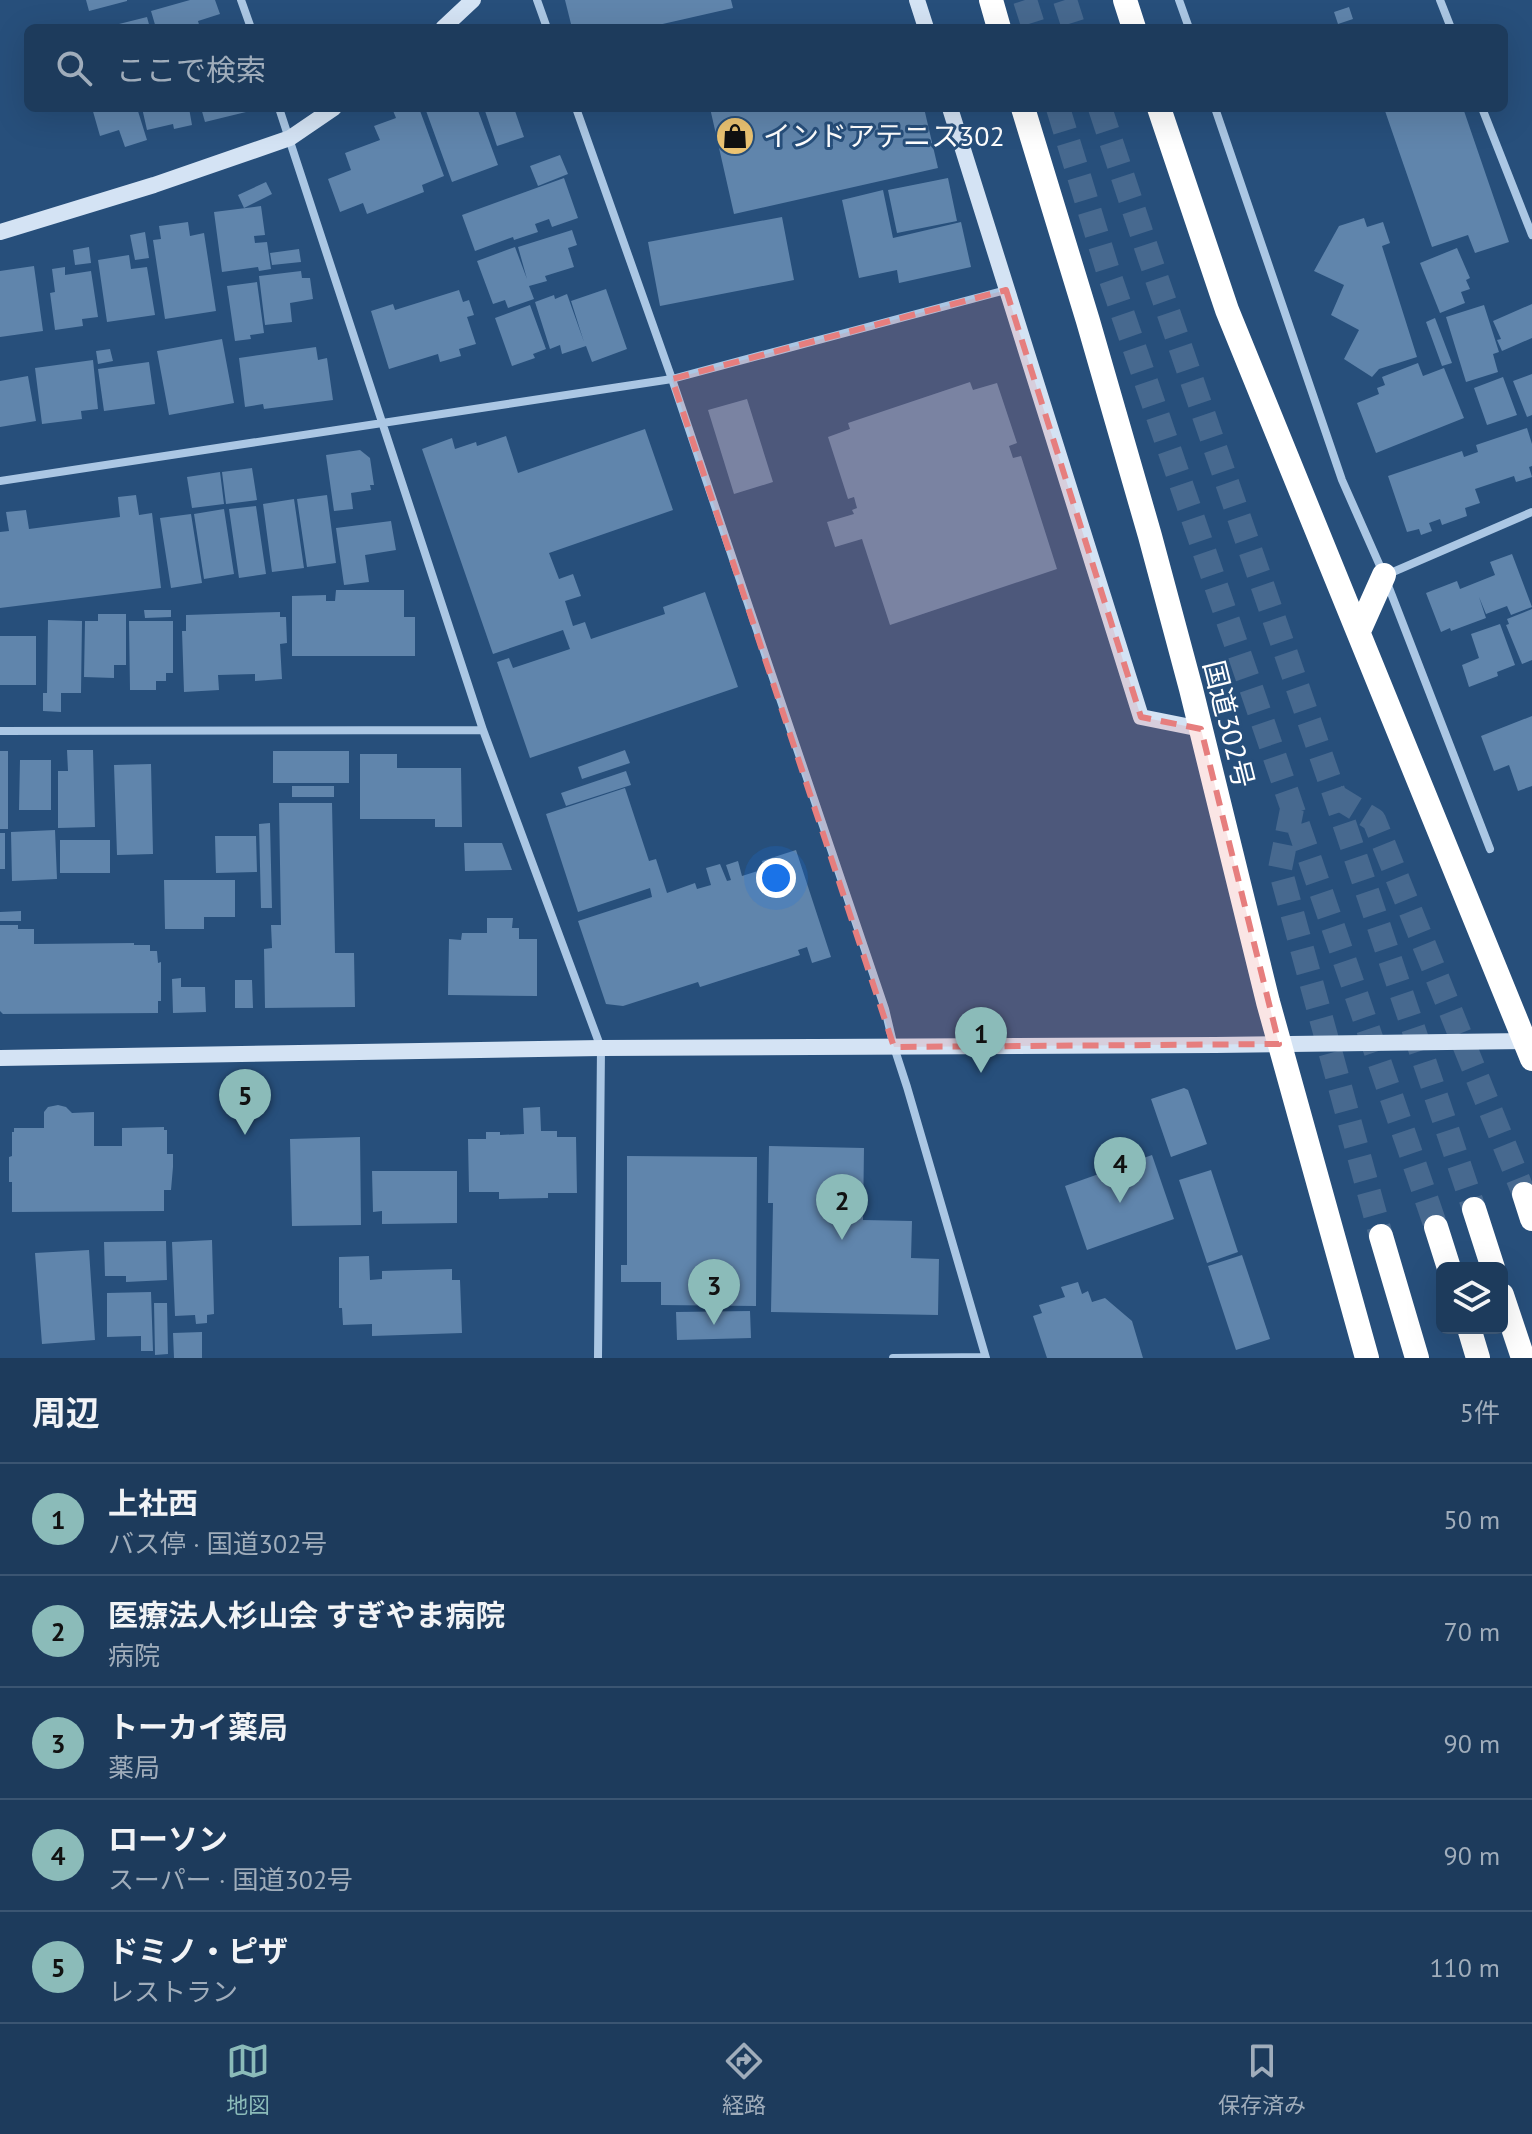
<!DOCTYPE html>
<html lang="ja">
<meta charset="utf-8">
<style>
body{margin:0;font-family:"PT Sans","Noto Sans JP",sans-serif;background:#2a4665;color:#f1f3f6}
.controls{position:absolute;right:24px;bottom:24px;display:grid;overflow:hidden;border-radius:12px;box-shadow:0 8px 32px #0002}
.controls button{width:72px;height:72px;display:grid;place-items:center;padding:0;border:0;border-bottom:2px solid #3b5572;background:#1d3b5c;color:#f1f3f6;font:40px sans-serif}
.you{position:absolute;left:776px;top:878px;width:28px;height:28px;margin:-20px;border:6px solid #fff;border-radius:50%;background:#1a73e8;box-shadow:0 0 0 12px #1a73e833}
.badge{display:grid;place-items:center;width:52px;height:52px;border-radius:50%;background:#8bbbb9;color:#111;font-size:26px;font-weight:700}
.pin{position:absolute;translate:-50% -66px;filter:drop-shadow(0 2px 4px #0008)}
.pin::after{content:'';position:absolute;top:42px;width:28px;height:24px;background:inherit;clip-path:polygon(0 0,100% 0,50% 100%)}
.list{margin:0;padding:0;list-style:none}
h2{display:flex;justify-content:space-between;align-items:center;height:104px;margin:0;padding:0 32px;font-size:34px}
h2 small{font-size:26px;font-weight:400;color:#a0adbb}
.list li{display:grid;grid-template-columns:52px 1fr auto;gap:24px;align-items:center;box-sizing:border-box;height:112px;padding:0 32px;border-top:2px solid #3b5572}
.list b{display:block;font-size:30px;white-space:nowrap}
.list p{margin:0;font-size:26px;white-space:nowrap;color:#a0adbb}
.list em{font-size:26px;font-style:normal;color:#a0adbb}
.icon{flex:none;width:44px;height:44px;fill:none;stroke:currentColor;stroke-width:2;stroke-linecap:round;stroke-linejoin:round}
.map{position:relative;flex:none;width:1532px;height:1358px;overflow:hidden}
.search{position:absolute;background:#1d3b5c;box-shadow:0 8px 32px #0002;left:24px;right:24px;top:24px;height:88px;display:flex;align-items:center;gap:20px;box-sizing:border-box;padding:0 28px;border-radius:12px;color:#a0adbb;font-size:30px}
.sheet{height:664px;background:#1d3b5c}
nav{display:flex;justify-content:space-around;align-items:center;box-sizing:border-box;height:112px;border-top:2px solid #3b5572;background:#1d3b5c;font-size:22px;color:#a0adbb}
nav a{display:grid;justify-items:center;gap:4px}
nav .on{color:#8bbbb9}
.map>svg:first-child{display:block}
.building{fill:#6085ac}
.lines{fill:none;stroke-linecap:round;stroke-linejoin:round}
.highway-tunnel{stroke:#47698f;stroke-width:24;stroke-dasharray:24 12;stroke-linecap:butt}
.street{stroke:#abc7e4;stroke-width:8}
.secondary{stroke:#d4e3f4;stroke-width:16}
.highway{stroke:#fff;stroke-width:24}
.marked{fill:#e67e7e;fill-opacity:0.2;stroke:#e67e7e;stroke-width:6;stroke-dasharray:16 10;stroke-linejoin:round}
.labels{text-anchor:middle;stroke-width:6;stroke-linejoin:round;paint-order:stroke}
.poi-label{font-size:28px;fill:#fff;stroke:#274f7b;text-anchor:start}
.street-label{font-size:28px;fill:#fff;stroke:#274f7b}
</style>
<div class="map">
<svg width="1532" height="1358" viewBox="0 0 1532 1358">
<rect width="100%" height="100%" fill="#274f7b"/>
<path class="building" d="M86,0H127V1L89,11Z
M190,0H215L220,14L198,21L200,28H156L151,11Z
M565,0H731L733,8L645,28H572Z
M1349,7L1353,19L1338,24L1334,12Z
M147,17L150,28H107V27Z
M92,108H137L147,140L125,147L119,130L100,136Z
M142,108H189L192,125L174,129L173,124L147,130Z
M201,108H245L246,112L205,122Z
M392,108H419L444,176L422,185L424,192L367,214L363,203L340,212L328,179L351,170L345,153L380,140L374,126L396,118Z
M425,108H477L498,165L452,182Z
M484,108H514L524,137L497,146Z
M710,108H924L938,168L734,214Z
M1384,108H1463L1509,242L1475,253L1468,235L1432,247Z
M560,155L568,174L538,186L530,166Z
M564,178L578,218L552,227L549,219L535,224L538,232L514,240L513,237L475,251L462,215Z
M948,178L957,221L897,233L888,190Z
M266,182L272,194L244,208L238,195Z
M883,190L893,238L961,222L971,267L899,283L897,270L859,278L842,200Z
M261,206L265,235L254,236L255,243L267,242L271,269L259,271L258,267L222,272L214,212Z
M782,217L794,280L660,306L648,242Z
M1364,218L1367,227L1383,222L1390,243L1382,246L1417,357L1379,369L1372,377L1344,359L1359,330L1331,315L1344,285L1314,271L1339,226Z
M188,222L190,236L204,233L216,311L165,319L153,240L161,239L159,226Z
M572,230L577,245L568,248L574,267L545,276L547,281L529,286L534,299L508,308L505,300L493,304L477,261L515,247L527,279L518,247Z
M145,232L149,258L135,260L130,235Z
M89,247L91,263L75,265L73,250Z
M1457,248L1470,278L1466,280L1470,289L1461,292L1465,303L1440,313L1420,263Z
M299,249L301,262L272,265L270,253Z
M129,255L131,269L147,267L155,315L107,322L98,260Z
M34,266L43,331L0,337V271Z
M65,267V275L91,271L98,317L82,319L83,326L55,330L50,293L55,292L52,269Z
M301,271L302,278H310L313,299L290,303L292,322L265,325L259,276Z
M257,282L264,333L250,335L251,339L235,341L227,286Z
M606,289L627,349L592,362L586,346L562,354L560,345L550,349L535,302L554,295L555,299L567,294L584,342L571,301Z
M459,290L463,302L469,300L474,315L467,317L476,344L459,349L461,356L440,362L438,354L389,369L371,311L393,304L395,310Z
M1532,304V338L1502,351L1497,340L1501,339L1493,321Z
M530,305L546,349L533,354L535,358L512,366L495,318Z
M1484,305L1499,352L1493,354L1498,372L1466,382L1446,317Z
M1435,318L1452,363L1442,366L1426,322Z
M222,339L234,403L169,415L157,351Z
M316,347L318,360L327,358L333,400L264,409L263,404L245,407L239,358Z
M110,349L113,361L98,364L96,351Z
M93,360L98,409L81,411L82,419L42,424L35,368Z
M149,362L155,404L104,411L98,369Z
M1418,363L1423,376L1444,368L1464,418L1376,453L1357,403L1379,394L1377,388L1385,385L1382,377Z
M1532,374V415L1527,417L1513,381Z
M28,376L36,421L0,427V381Z
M1503,377L1517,415L1487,425L1474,388Z
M970,382L973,390L997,383L1017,443L1009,446L1013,458L1021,456L1057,569L890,625L862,539L835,547L827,522L854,514L852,510L857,508L854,497L848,499L828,437L850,429L848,423Z
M747,399L773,482L734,494L708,410Z
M1527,428L1532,444V466L1529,467L1532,477L1516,482L1514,476L1475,489L1480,503L1465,508L1467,516L1442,525L1440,519L1429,523L1432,531L1421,535L1419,529L1407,532L1388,476L1462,451L1464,457L1478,452L1476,445Z
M645,429L673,510L549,553L559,579L573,574L581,596L565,601L573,626L585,622L591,639L665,614L663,607L705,592L738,687L530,758L497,662L509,658L513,668L570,649L563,630L493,654L422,449L452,438L455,449L476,442L477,446L506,436L518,473Z
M360,450L370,458L374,485H370L371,490L351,493L353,509L334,511L326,455Z
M252,468L257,500L226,504L222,472Z
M220,472L224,504L192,508L187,477Z
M136,495L139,515L152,513L161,588L0,608V532L9,531L6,512L26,510L29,529L120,517L118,497Z
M327,495L336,563L307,567L297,499Z
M294,499L304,568L272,572L263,504Z
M256,506L266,574L239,578L229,509Z
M224,509L234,574L204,579L194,514Z
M191,514L202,583L171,588L160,518Z
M391,521L396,550L365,555L369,582L344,585L336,528Z
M1512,554L1532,607L1511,615L1507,606L1486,614L1479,597L1486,618L1451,631L1450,628L1441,632L1426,593L1457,581L1460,589L1495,575L1490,562Z
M336,590H404V617H415V656H292V596L326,595V601H335Z
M1532,609V660L1522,664L1506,625L1509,624L1507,619Z
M144,610H171V617L145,618Z
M280,612V617H286L287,643L280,644L282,679L255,681V674L218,675L219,690L184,692L182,631H186V615Z
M98,614H126V665H114V678L84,677L85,621H98Z
M48,620L82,621L81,693H61V712L43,711V693H47Z
M129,621H173V673H166V681H156V690H130Z
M1500,624L1515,665L1497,672L1498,676L1469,687L1462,665L1479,658L1471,634Z
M0,636H36V685H0Z
M1532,716V786L1518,791L1509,765L1494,771L1481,736Z
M67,750H93L95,827L58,828V771H68Z
M625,750L630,763L582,779L578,767Z
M0,751H8V829H0Z
M273,751H349V783H273Z
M360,754H397V768H461L462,827H435V819H360Z
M20,760H51V810H19Z
M151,764L153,854L117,855L114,765Z
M626,771L631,785L566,806L561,793Z
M292,786H334V797H292Z
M625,788L649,861L656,859L667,893L695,883L697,889L711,885L706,868L720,864L727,881L731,880L726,865L738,861L742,876L764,869L762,861L796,850L831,957L812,963L807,947L798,950L800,955L700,987L698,982L623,1006L606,1004L578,921L652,897L650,888L578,912L546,814Z
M279,803H332L335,953H354L355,1007L265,1008L264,949L272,948L271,925H281Z
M270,823L272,908H261L259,824Z
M55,830L57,879L12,881L11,832Z
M0,833H5V869H0Z
M215,836H256L257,872L216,873Z
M60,840H110V873H60Z
M464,843H502L512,870L465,871Z
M164,880H235V917H204V929H165Z
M21,911V921H0V912Z
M487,918H513L512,928H519V939H537V996L448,995L449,939L461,940L462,933H487Z
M0,925H18V929H34V944L134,943V945H150V951H157L158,963L161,962V1001H158V1013L3,1014L0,1011Z
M181,978V987H205L206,1012L173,1013L172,979Z
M235,980H252L253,1008H235Z
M1184,1088L1188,1090L1207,1144L1171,1157L1151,1099Z
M58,1105L66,1107L72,1113L94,1112V1146H122V1128L164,1127V1130H167V1154H173V1167L171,1190H164V1211L12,1212V1182H9V1157L12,1156V1132H14V1128H44V1112L48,1107Z
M540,1107L541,1131H557V1137H576L577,1193H548V1198L499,1199V1192H469L468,1139H486V1132H500V1135L524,1134L523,1108Z
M360,1137L361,1225L292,1226L290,1139Z
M769,1146L864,1148L863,1220L912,1221L911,1258L939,1259L938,1315L771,1312L773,1203H768Z
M1152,1155L1174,1219L1087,1250L1065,1186Z
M627,1156L757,1157L756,1306L661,1305V1282H621V1265H627Z
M1211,1170L1238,1252L1207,1263L1179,1180Z
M372,1171H457V1223L382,1224V1211L373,1212Z
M212,1240L214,1314L207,1315V1323L196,1324L195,1315L175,1316L172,1242Z
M166,1241L167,1280L126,1282V1276H105L104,1242Z
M89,1250L95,1340L42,1344L35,1253Z
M1242,1255L1270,1339L1236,1350L1208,1266Z
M369,1256L370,1280L382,1279V1271L452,1269V1280H460L462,1333L372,1336V1324L343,1325L342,1308H339V1257Z
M1078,1282L1082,1294L1088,1291L1092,1302L1105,1298L1132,1321L1143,1358H1047L1033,1316L1042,1313L1039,1305L1065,1297L1061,1287Z
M151,1292L153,1351H141V1336L107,1337V1293Z
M154,1303H167L168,1354L155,1355Z
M750,1311L751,1338L677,1340L676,1312Z
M202,1332V1358H174L173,1333Z"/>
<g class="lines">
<path class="highway-tunnel" d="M1025,0L1034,28
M1065,0L1074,28
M1058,108L1108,271L1436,1227
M1100,108L1150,259L1335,796L1474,1209
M1335,796L1374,820L1524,1194
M1292,809L1280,869L1381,1236"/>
<path class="street" d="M241,0L251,28
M537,0L547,28
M1179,0L1189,28
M1440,0L1451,28
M279,108L483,730L601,1048L598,1358
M576,108L672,379L885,1009L894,1047L907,1087L986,1358
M1215,108L1342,480L1384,575L1490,849
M1482,108L1532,235
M0,481L672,379L1006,290
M1386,575L1532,512
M0,731L483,730
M893,1358L985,1357"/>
<path class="secondary" d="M917,0L926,28
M443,28L473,0
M950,108L1141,717L1201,729
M0,232L154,185L290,138L334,108
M0,1058L601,1048L1215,1045L1530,1041"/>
<path class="highway" d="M991,0L999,28
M1125,0L1134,28
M1023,108L1088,321L1150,536L1191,689L1268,1002L1367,1358
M1159,108L1227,310L1532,1059
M1359,631L1384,575
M1524,1194L1532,1219
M1474,1209L1493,1268
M1436,1227L1449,1268
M1381,1236L1417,1358
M1502,1295L1523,1358
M1469,1328L1478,1358"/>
</g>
<path class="marked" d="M1006,290L1141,717L1201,729L1279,1044L894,1047L672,379Z"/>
<defs>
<g id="shop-disc" transform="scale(2)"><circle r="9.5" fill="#ebc372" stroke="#274f7b"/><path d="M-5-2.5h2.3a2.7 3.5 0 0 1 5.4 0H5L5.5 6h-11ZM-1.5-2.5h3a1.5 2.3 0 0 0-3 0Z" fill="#111"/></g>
</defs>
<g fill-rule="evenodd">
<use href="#shop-disc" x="735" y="136"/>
</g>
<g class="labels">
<g class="poi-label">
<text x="763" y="146">インドアテニス302</text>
</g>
<g class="street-label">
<text transform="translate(1229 724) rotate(76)" y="10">国道302号</text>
</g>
</g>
</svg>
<div class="controls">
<button><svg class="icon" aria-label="layers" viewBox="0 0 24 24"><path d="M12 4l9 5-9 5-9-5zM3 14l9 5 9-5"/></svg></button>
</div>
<div class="you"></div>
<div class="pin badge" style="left:981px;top:1073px">1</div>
<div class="pin badge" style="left:842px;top:1240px">2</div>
<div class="pin badge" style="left:714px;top:1325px">3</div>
<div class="pin badge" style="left:1120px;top:1203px">4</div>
<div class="pin badge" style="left:245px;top:1135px">5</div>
<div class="search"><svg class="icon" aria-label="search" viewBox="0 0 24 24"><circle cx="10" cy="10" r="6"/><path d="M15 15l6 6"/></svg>ここで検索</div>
</div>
<section class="sheet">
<h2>周辺<small>5件</small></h2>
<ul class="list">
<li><span class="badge">1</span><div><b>上社西</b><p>バス停 · 国道302号</p></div><em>50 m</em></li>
<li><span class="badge">2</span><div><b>医療法人杉山会 すぎやま病院</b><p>病院</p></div><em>70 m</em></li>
<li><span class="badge">3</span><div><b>トーカイ薬局</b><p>薬局</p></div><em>90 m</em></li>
<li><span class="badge">4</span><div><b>ローソン</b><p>スーパー · 国道302号</p></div><em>90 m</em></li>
<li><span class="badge">5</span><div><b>ドミノ・ピザ</b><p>レストラン</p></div><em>110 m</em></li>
</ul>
</section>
<nav>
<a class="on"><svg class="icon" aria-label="map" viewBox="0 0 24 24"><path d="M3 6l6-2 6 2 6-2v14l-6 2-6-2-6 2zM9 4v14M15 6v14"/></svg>地図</a>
<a><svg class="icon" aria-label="directions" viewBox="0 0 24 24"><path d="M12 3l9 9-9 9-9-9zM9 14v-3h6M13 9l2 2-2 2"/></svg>経路</a>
<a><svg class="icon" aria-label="saved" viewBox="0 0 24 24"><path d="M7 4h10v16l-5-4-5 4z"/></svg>保存済み</a>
</nav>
